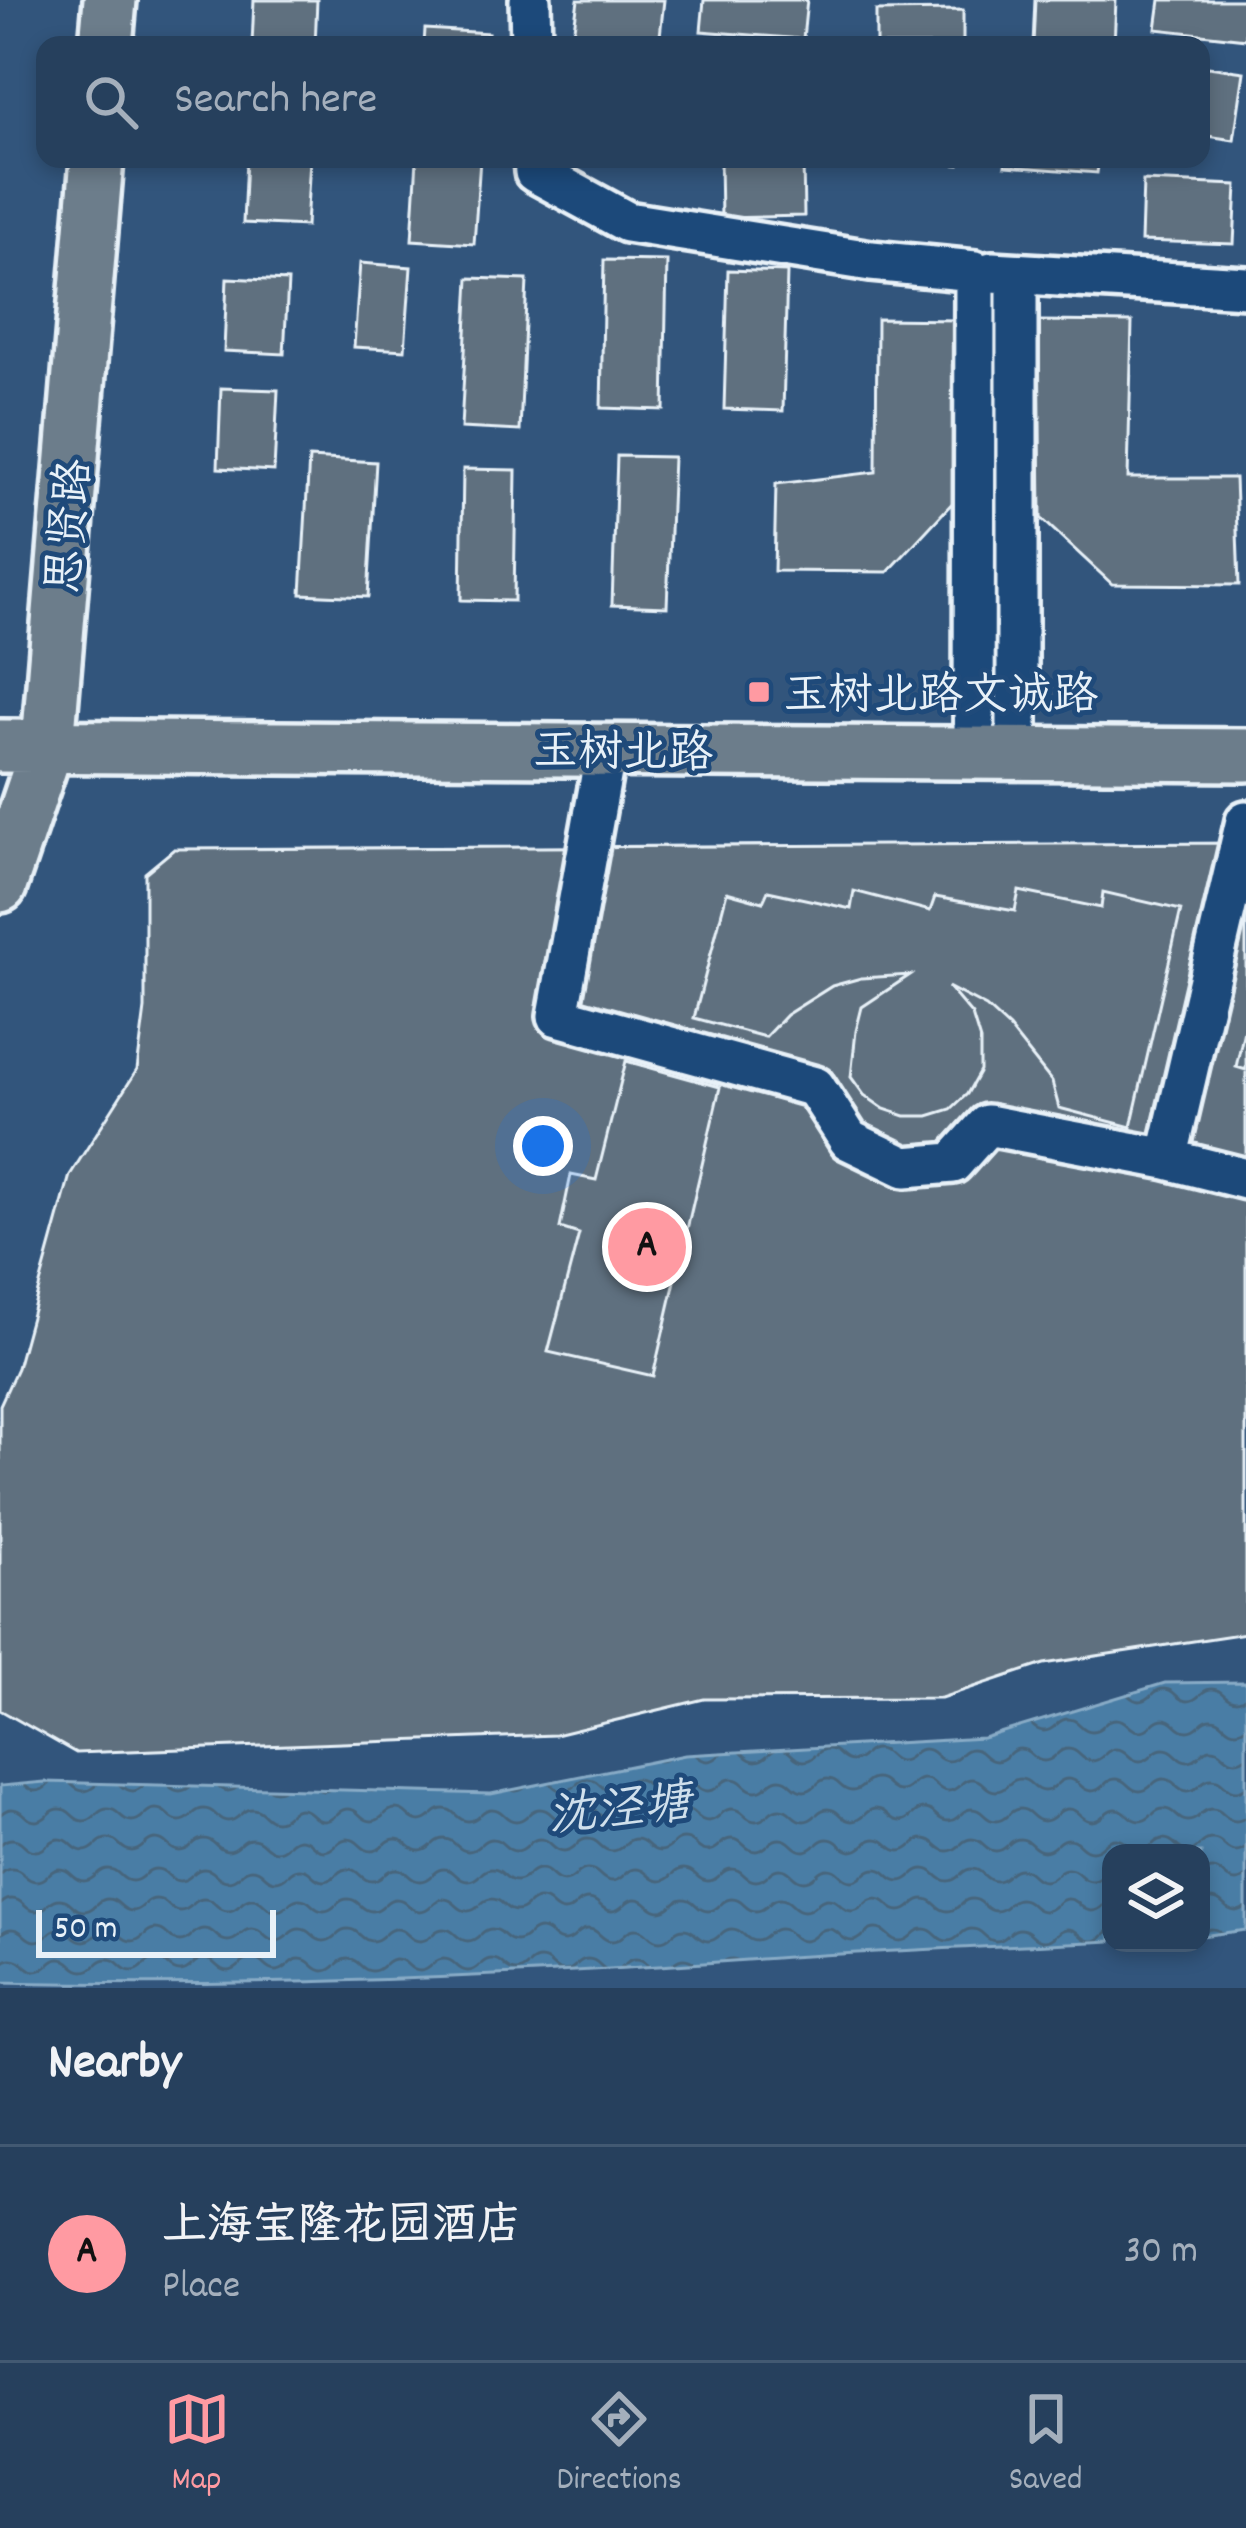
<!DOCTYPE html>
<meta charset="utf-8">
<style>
body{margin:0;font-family:Dekko,"LXGW WenKai TC",sans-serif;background:#324b66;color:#f1f3f6}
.controls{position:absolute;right:36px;bottom:36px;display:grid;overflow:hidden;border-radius:24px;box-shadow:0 6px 18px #0003}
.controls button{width:108px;height:108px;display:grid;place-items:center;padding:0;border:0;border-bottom:3px solid #425972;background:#26405d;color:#f1f3f6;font:60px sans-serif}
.scale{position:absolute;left:36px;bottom:30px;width:240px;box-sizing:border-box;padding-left:12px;border:6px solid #e8f1f8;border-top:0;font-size:33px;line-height:42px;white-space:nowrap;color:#e8f1f8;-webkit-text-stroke:9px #1f4a7a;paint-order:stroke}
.you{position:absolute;left:543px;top:1146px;width:42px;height:42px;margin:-30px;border:9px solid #fff;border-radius:50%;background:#1a73e8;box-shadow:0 0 0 18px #1a73e833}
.badge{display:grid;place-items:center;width:78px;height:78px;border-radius:50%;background:#ff9aa2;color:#111;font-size:39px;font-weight:700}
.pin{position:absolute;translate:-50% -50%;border:6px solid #fff;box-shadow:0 3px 12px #0006}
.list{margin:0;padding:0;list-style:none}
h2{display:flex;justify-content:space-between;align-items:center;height:156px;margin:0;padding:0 48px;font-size:51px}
h2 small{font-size:39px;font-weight:400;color:#a4afbc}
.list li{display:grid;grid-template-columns:78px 1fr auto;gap:36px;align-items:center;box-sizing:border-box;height:216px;padding:0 48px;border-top:3px solid #425972}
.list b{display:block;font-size:45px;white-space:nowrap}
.list p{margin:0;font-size:39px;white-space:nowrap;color:#a4afbc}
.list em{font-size:39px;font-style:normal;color:#a4afbc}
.icon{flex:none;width:66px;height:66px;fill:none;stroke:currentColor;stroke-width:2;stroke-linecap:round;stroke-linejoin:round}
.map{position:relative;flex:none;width:1246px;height:1988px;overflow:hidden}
.search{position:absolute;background:#26405d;box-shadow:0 6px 18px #0003;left:36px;right:36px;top:36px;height:132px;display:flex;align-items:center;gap:30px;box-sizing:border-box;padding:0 42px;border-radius:24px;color:#a4afbc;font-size:45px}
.sheet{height:372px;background:#26405d}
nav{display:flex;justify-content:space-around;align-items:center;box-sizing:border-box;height:168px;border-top:3px solid #425972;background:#26405d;font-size:33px;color:#a4afbc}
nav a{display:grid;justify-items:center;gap:6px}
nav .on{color:#ff9aa2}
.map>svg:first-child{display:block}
.water{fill:url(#water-waves);stroke:#88abc6;stroke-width:3}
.building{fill:#5e707f;stroke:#e8f1f8;stroke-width:3}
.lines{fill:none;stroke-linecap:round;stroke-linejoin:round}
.minor-casing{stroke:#e8f1f8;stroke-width:48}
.major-casing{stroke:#e8f1f8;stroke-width:60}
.minor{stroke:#1f4a7a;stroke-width:39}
.major{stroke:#6c7d8b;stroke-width:51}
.poi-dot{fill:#ff9aa2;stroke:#1f4a7a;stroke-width:4.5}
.labels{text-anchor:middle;stroke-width:10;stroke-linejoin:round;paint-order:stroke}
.street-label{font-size:45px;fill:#e8f1f8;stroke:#1f4a7a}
.poi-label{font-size:45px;fill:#e8f1f8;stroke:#1f4a7a;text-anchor:start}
.water-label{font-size:48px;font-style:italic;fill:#d0e0ec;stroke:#1f4a7a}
</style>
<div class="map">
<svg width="1246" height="1988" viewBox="0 0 1246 1988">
<defs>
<pattern id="water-waves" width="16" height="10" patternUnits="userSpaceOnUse" patternTransform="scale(3)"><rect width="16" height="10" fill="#487da5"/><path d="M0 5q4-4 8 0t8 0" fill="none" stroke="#47657c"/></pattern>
</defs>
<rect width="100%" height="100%" fill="#32557c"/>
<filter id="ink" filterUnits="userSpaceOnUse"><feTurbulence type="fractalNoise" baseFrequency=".00833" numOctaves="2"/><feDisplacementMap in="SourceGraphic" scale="24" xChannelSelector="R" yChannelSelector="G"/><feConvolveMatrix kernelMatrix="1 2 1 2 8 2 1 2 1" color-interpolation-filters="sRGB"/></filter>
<g filter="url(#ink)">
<path class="water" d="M1246,1682V1930L1201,1936V1853H1111V1941C990,1947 868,1951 747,1960C498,1978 250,1988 0,1982V1786L45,1782L491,1794L685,1755L983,1738L1165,1683Z"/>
<path class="building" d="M254,0H317L315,45H252Z
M578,0H664L659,45L573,35Z
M704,0H807L803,39L701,31Z
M1035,0H1116L1114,45H1033Z
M1160,0H1246V39L1156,29Z
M963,10V45H876V11Z
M425,29L488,33L487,45H424Z
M1201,66L1244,72L1234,140L1201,135Z
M246,159H310L306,226L243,223Z
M417,159H480L474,244L412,240Z
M720,159H803L804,216L721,218Z
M867,159H959V165Z
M1006,159H1099L1097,173L1005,166Z
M1143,181L1237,185L1234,244L1141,241Z
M604,260L667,261L664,410L601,408Z
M360,263L411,267L405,350L354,347Z
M728,270L787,272L783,411L724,409Z
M227,278L288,281L284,354L224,351Z
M469,278L527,280L520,431L461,428Z
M877,319L959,320L956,499L888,572L774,571L776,484L876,472Z
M1039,321L1132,322L1128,478H1235L1239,585L1112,584L1041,518Z
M221,388L278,390L274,471L218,468Z
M617,456L673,457L667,607L612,605Z
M309,458L376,462L368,597L301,594Z
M463,469L516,470L514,601L461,600Z
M1246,843V1633L1044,1664L941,1698L704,1699L555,1735L76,1753L0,1710V1405L17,1368L70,1175L137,1070L145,1009V873L174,849Z
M768,891L851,909L854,891L930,911L935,897L1015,911L1019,891L1101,908L1103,892L1181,910L1131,1127L1059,1108L1052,1082L1009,1028L986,1007L948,987L972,1015L980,1041V1071L967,1094L951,1109L928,1116H905L884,1109L864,1095L851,1077L856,1031L862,1007L910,975L861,978L832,986L786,1015L765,1037L694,1018L727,892L763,902Z
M1246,1021V1070L1236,1067Z
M626,1061L720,1087L653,1376L548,1352L579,1234L560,1228L571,1175L596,1180Z"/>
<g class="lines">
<g class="minor-casing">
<path id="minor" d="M530,0L531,45
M534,159L535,172L627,222L871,261L975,271L974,753
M992,272L1246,287
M606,749L558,1016L815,1087L849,1140L905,1167L953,1163L987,1125L1167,1159L1246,1179
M1017,753V274
M1167,1159L1246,821"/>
</g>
<g class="major-casing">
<path id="major" d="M106,45L110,0
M0,746L1246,755
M0,886L48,744L97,159"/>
</g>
<use href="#minor" class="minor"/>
<use href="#major" class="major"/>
</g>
</g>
<rect class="poi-dot" x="747" y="680" width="24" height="24" rx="6"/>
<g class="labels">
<g class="street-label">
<text transform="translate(66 526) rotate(-85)" y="16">思贤路</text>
<text transform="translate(623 749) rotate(1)" y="16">玉树北路</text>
</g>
<g class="poi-label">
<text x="783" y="708">玉树北路文诚路</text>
</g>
<g class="water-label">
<text transform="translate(619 1806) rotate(-6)" y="17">沈泾塘</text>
</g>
</g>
</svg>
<div class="controls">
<button><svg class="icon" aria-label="layers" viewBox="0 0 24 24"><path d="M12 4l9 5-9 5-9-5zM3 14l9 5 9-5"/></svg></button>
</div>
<div class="scale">50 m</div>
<div class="you"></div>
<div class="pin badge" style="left:647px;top:1247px">A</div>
<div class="search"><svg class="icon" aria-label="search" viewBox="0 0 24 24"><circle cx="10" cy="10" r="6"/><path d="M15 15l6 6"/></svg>Search here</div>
</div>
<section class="sheet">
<h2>Nearby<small></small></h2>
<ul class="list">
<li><span class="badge">A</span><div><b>上海宝隆花园酒店</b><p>Place</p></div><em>30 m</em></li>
</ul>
</section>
<nav>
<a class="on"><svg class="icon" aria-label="map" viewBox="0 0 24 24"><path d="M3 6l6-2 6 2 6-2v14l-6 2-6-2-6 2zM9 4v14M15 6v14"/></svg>Map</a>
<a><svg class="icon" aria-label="directions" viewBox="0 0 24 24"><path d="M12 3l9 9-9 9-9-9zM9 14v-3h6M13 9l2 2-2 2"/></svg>Directions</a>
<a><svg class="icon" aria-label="saved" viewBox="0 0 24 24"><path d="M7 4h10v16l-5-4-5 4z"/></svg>Saved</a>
</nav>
